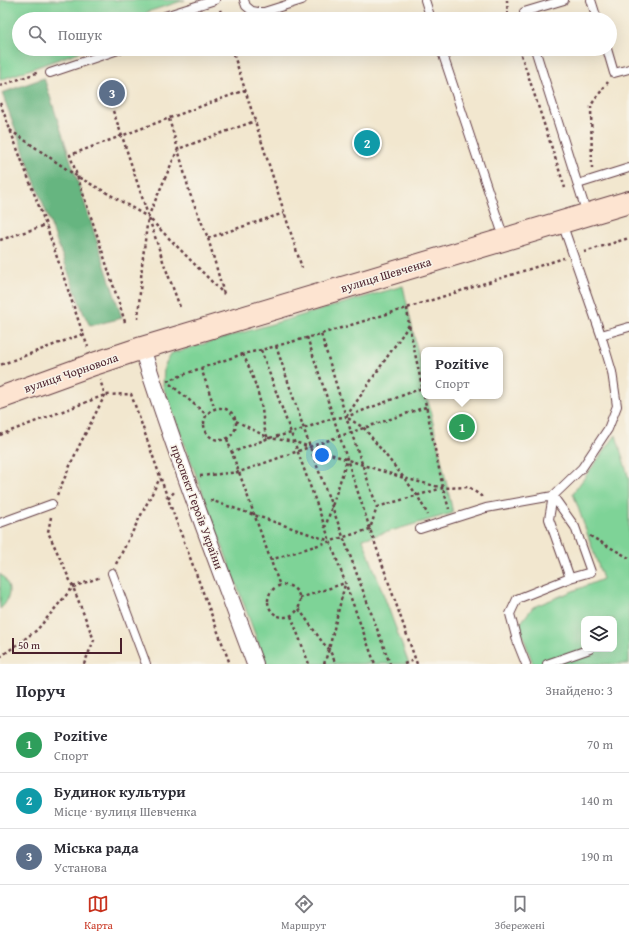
<!DOCTYPE html>
<html lang="uk">
<meta charset="utf-8">
<style>
body{margin:0;font-family:"Gentium Book Plus",serif;background:#f2f2f3;color:#2b2b33}
.controls{position:absolute;right:12px;bottom:12px;display:grid;overflow:hidden;border-radius:8px;box-shadow:0 4px 16px #0002}
.controls button{width:36px;height:36px;display:grid;place-items:center;padding:0;border:0;border-bottom:1px solid #e1e1e2;background:#fff;color:#2b2b33;font:20px sans-serif}
.scale{position:absolute;left:12px;bottom:10px;width:110px;box-sizing:border-box;padding-left:4px;border:2px solid #4a1f2b;border-top:0;font-size:11px;line-height:14px;white-space:nowrap;color:#4a1f2b;-webkit-text-stroke:3px #f7f3e8;paint-order:stroke}
.you{position:absolute;left:322px;top:455px;width:14px;height:14px;margin:-10px;border:3px solid #fff;border-radius:50%;background:#1a73e8;box-shadow:0 0 0 6px #1a73e833}
.badge{display:grid;place-items:center;width:26px;height:26px;border-radius:50%;background:#c8321e;color:#fff;font-size:13px;font-weight:700}
.pin{position:absolute;translate:-50% -50%;border:2px solid #fff;box-shadow:0 1px 4px #0006}
.popup{position:absolute;left:421px;top:347px;width:82px;height:52px;box-sizing:border-box;display:grid;place-content:center;border-radius:8px;background:#fff;filter:drop-shadow(0 1px 3px #0005);font-size:13px;white-space:nowrap;color:#7c7c81}
.popup b{font-size:15px;color:#2b2b33}
.popup::after{content:'';position:absolute;left:50%;top:100%;margin-left:-8px;border:8px solid transparent;border-top-color:#fff}
.list{margin:0;padding:0;list-style:none}
h2{display:flex;justify-content:space-between;align-items:center;height:52px;margin:0;padding:0 16px;font-size:17px}
h2 small{font-size:13px;font-weight:400;color:#7c7c81}
.list li{display:grid;grid-template-columns:26px 1fr auto;gap:12px;align-items:center;box-sizing:border-box;height:56px;padding:0 16px;border-top:1px solid #e1e1e2}
.list b{display:block;font-size:15px;white-space:nowrap}
.list p{margin:0;font-size:13px;white-space:nowrap;color:#7c7c81}
.list em{font-size:13px;font-style:normal;color:#7c7c81}
.icon{flex:none;width:22px;height:22px;fill:none;stroke:currentColor;stroke-width:2;stroke-linecap:round;stroke-linejoin:round}
.map{position:relative;flex:none;width:629px;height:664px;overflow:hidden}
.search{position:absolute;background:#fff;box-shadow:0 4px 16px #0002;left:12px;right:12px;top:12px;height:44px;display:flex;align-items:center;gap:10px;box-sizing:border-box;padding:0 14px;border-radius:22px;color:#7c7c81;font-size:15px}
.sheet{height:220px;background:#fff}
nav{display:flex;justify-content:space-around;align-items:center;box-sizing:border-box;height:56px;border-top:1px solid #e1e1e2;background:#fff;font-size:11px;color:#7c7c81}
nav a{display:grid;justify-items:center;gap:2px}
nav .on{color:#c8321e}
.map>svg:first-child{display:block}
.green{fill:#7ed397;stroke:#647961;fill-rule:evenodd}
.forest{fill:#66b580;stroke:#586a56}
.lines{fill:none;stroke-linecap:round;stroke-linejoin:round}
.lane-casing{stroke:#633d44;stroke-width:10}
.street-casing{stroke:#633d44;stroke-width:18}
.secondary-casing{stroke:#633d44;stroke-width:24}
.path{stroke:#633d44;stroke-width:2.5;stroke-dasharray:3 3;stroke-linecap:butt}
.lane{stroke:#fff;stroke-width:8}
.street{stroke:#fff;stroke-width:16}
.secondary{stroke:#fde4d1;stroke-width:22}
.labels{text-anchor:middle;stroke-width:3;stroke-linejoin:round;paint-order:stroke}
.street-label{font-size:12px;fill:#4a1f2b;stroke:#f7f3e8}
</style>
<div class="map">
<svg width="629" height="664" viewBox="0 0 629 664">
<rect width="100%" height="100%" fill="#f7f3e8"/>
<filter id="ink" filterUnits="userSpaceOnUse"><feTurbulence type="fractalNoise" baseFrequency=".025" numOctaves="2"/><feDisplacementMap in="SourceGraphic" scale="8" xChannelSelector="R" yChannelSelector="G"/><feConvolveMatrix kernelMatrix="1 2 1 2 8 2 1 2 1" color-interpolation-filters="sRGB"/></filter>
<filter id="wash" filterUnits="userSpaceOnUse"><feTurbulence type="fractalNoise" baseFrequency=".012" numOctaves="4" result="noise"/><feDisplacementMap in="SourceGraphic" scale="16" xChannelSelector="R" yChannelSelector="G"/><feGaussianBlur stdDeviation="0.9" result="paint"/><feColorMatrix in="noise" values="0 0 0 0 0 0 0 0 0 0 0 0 0 0 0 0 0 1.4 0 .05"/><feComposite in="paint" operator="in"/></filter>
<g filter="url(#wash)">
<rect width="100%" height="100%" fill="#f2e7cf"/>
<path class="green" d="M0,0H185L147,12L144,19H19V49H87L0,80Z
M403,286L424,381V396H427L453,513L363,539L409,664H266L163,386L164,367L172,353Z
M616,435L629,479V664H533L519,625L533,607L603,579L573,493ZM584,619H614V649H584Z
M0,574C12,584 12,599 0,609Z"/>
<path class="forest" d="M44,78L122,318L90,326L83,312L2,93Z"/>
</g>
<g filter="url(#ink)">
<g class="lines">
<g class="lane-casing">
<path id="lane" d="M244,0L246,6L252,11L258,12H264L302,0
M425,0L431,19
M591,0L597,19
M163,19L165,16L215,0
M526,19L524,12L564,0
M441,49L504,238
M535,49L587,214
M607,49L614,73L629,69
M50,73L121,49
M578,184L629,168
M601,335L629,327
M0,523L52,504
M420,529L486,508L553,496L549,519L570,578
M112,573L146,664
M526,664L518,644L510,614L517,599L570,578L591,572L575,527L553,496L582,468L608,429L617,406L612,372L601,335L562,223
M547,664L590,649"/>
</g>
<g class="street-casing">
<path id="street" d="M142,348C176,455 216,559 255,664"/>
</g>
<g class="secondary-casing">
<path id="secondary" d="M0,398L94,364L142,348L629,202"/>
</g>
<path class="path" d="M507,0L508,19
M220,10L223,19
M232,49L302,268
M519,49L528,75L565,188
M0,86L39,72
M0,103L46,225L83,334L0,365
M113,111L122,136L163,261L180,307
M169,119L178,149L190,194L208,238L224,294
M10,130L78,177L100,189L148,217L224,294
M592,169L591,105L608,82
M208,238L284,213
M0,240L46,225
M584,252L629,238
M407,308L409,325L424,396
M138,319L142,265L148,217L178,149L255,121
M125,322L97,235L70,155L245,90
M409,325L346,417L364,428L404,478L417,495L428,515
M83,334L88,347
M307,337L370,529L417,664
M276,346L310,447L390,664
M261,350L330,541L375,664
M243,354C251,371 257,387 261,405C264,416 262,427 268,438
M201,368L215,409
M167,381L201,368L243,354L261,350L321,334L407,308L564,258
M170,384L207,415
M424,396L443,488L449,509
M204 424a16 16 0 1 1 32 0a16 16 0 1 1-32 0Z
M236,421L269,438L295,442L363,465L404,478L443,488
M0,435L105,395L131,394L168,499L230,664
M227,439L280,586
M231,453L269,438L292,433L333,418L346,417L422,388
M200,476L239,472L352,432L426,407
M57,495L78,448L105,395L100,380
M168,499L175,491
M210,500L330,541
M377,507L443,488L469,487L481,496L482,498
M51,517L48,532L73,587L94,640L84,664
M325,528L347,460
M590,536L629,558
M270,560L370,529L377,507L346,417L321,334
M116,564L160,478
M268 601a16 16 0 1 1 32 0a16 16 0 1 1-32 0Z
M300,598L345,583
M299,609L323,643L329,649L336,664
M291,616L309,664
M0,657L37,630L73,587L101,577
M324,664L329,649L345,584
M404,664L415,660"/>
<use href="#lane" class="lane"/>
<use href="#street" class="street"/>
<use href="#secondary" class="secondary"/>
</g>
</g>
<g class="labels">
<g class="street-label">
<text transform="translate(386 275) rotate(-17)" y="4">вулиця Шевченка</text>
<text transform="translate(71 373) rotate(-19)" y="4">вулиця Чорновола</text>
<text transform="translate(197 507) rotate(70)" y="4">проспект Героїв України</text>
</g>
</g>
</svg>
<div class="controls">
<button><svg class="icon" aria-label="layers" viewBox="0 0 24 24"><path d="M12 4l9 5-9 5-9-5zM3 14l9 5 9-5"/></svg></button>
</div>
<div class="scale">50 m</div>
<div class="you"></div>
<div class="pin badge" style="left:462px;top:427px;background:#2e9e5b">1</div>
<div class="popup"><b>Pozitive</b>Спорт</div>
<div class="pin badge" style="left:367px;top:143px;background:#0f9aa8">2</div>
<div class="pin badge" style="left:112px;top:93px;background:#5c6f8a">3</div>
<div class="search"><svg class="icon" aria-label="search" viewBox="0 0 24 24"><circle cx="10" cy="10" r="6"/><path d="M15 15l6 6"/></svg>Пошук</div>
</div>
<section class="sheet">
<h2>Поруч<small>Знайдено: 3</small></h2>
<ul class="list">
<li><span class="badge" style="background:#2e9e5b">1</span><div><b>Pozitive</b><p>Спорт</p></div><em>70 m</em></li>
<li><span class="badge" style="background:#0f9aa8">2</span><div><b>Будинок культури</b><p>Місце · вулиця Шевченка</p></div><em>140 m</em></li>
<li><span class="badge" style="background:#5c6f8a">3</span><div><b>Міська рада</b><p>Установа</p></div><em>190 m</em></li>
</ul>
</section>
<nav>
<a class="on"><svg class="icon" aria-label="map" viewBox="0 0 24 24"><path d="M3 6l6-2 6 2 6-2v14l-6 2-6-2-6 2zM9 4v14M15 6v14"/></svg>Карта</a>
<a><svg class="icon" aria-label="directions" viewBox="0 0 24 24"><path d="M12 3l9 9-9 9-9-9zM9 14v-3h6M13 9l2 2-2 2"/></svg>Маршрут</a>
<a><svg class="icon" aria-label="saved" viewBox="0 0 24 24"><path d="M7 4h10v16l-5-4-5 4z"/></svg>Збережені</a>
</nav>
